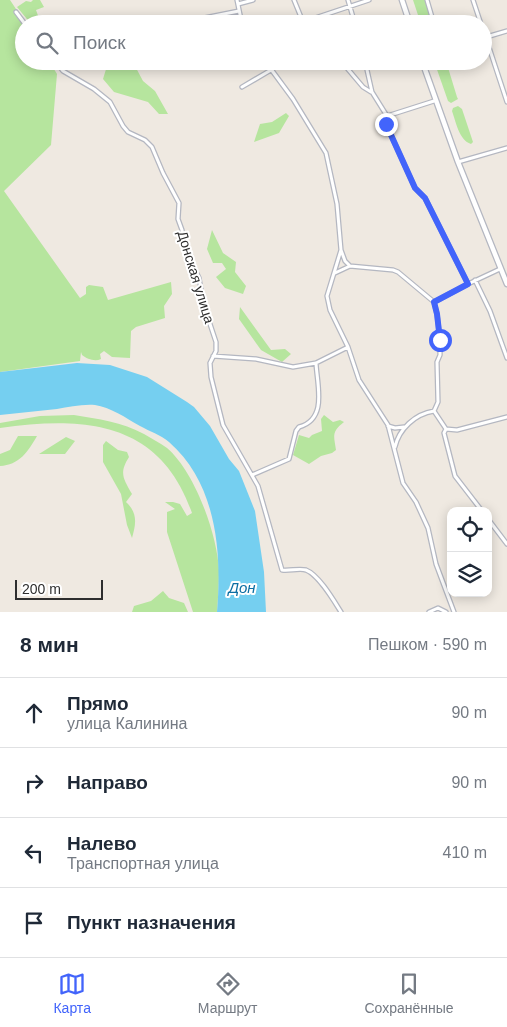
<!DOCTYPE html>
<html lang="ru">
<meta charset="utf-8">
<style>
body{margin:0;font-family:Arial,sans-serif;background:#f6f6f7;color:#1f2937}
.controls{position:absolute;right:15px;bottom:15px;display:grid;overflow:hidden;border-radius:10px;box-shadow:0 2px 12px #0003}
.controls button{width:45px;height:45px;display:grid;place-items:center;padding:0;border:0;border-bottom:1px solid #e0e1e3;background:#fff;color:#1f2937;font:25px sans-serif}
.scale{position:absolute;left:15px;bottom:12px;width:88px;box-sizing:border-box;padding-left:5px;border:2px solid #2e2e2e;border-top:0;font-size:14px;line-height:18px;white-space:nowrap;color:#2e2e2e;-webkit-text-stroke:4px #fff;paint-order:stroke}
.stop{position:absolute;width:15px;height:15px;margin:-11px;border:4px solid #4264fb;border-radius:50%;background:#fff}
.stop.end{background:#4264fb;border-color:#fff;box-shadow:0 1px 5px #0008}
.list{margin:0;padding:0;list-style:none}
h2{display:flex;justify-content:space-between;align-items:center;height:65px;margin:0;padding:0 20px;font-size:21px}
h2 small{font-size:16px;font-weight:400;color:#747a83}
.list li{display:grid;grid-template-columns:32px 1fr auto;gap:15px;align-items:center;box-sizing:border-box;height:70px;padding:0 20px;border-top:1px solid #e0e1e3}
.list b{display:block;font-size:19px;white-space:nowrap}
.list p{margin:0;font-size:16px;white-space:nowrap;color:#747a83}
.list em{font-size:16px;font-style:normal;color:#747a83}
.icon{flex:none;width:28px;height:28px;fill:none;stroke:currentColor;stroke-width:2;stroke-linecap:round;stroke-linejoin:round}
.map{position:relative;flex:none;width:507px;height:612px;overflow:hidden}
.search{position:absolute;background:#fff;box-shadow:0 2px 12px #0003;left:15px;right:15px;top:15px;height:55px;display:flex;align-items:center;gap:12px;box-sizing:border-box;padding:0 18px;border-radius:28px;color:#747a83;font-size:19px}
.sheet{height:345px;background:#fff}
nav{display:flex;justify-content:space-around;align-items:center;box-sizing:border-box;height:70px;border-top:1px solid #e0e1e3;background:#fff;font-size:14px;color:#747a83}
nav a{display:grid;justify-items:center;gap:2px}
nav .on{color:#4264fb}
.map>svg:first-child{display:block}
.green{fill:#b6e59e}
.water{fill:#75cff0}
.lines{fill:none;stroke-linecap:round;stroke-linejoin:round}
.minor-casing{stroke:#b4b7c1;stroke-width:5.5}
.secondary-casing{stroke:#b4b7c1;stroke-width:7}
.minor{stroke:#fff;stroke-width:3}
.secondary{stroke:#fff;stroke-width:4.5}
.route{stroke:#4264fb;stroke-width:6}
.labels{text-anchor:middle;stroke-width:4;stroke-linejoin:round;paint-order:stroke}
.street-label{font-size:14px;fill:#2e2e2e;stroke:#fff}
.water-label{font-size:15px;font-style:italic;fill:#0d6fa3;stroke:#fff}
</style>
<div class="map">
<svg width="507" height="612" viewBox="0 0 507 612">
<rect width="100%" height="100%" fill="#efe9e1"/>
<path class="green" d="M0,0H10L26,24H24V61H49L57,74L51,145L4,191L80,298L86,294V287L89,285L103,287L108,300L171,282L172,294L164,306L165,318L136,327L131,331L130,358L112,357L104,351L100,354L101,359C95,362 87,359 82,355L81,352L80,361L0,372Z
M33,0H40L44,7L36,10L41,24H31L17,7L26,1L31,2Z
M413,0H425L433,24H421Z
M105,61H129L135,66L143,81L155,91L168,114H159L148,102L114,92L103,79L107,66Z
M434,61H446L457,97L458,99L451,103L448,101Z
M458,106L462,109L473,142L471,144C459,140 456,122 452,111L453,108Z
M286,113L289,116L279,133L254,142L260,124L272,122Z
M212,230L223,253L236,262L235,272L246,286L243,294L225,288L216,277L226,269L222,263H213L207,249Z
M240,307L271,350L285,349L291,354L282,362L261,350L239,319Z
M74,415C98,419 122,422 144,434C151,438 160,443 167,448C195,472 217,534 219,570C219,584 218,598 217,612H193L167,532V512L175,509L165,502H173L180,504L187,516L192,513C160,421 85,416 0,428V423L40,416Z
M324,415L333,422L340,420L344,422C331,432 334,436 336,450L332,453L321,456L309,464L293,455L299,435L309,438L312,435L322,431L321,419Z
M18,436H37C28,452 19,465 0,466V454L10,450Z
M66,437L75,441L65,454H39Z
M106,441L118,450L127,452L129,457C119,473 123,478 132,494L126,502C138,513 136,524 132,538L127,525L121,494L103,462V445Z
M163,591L169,598L184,603L188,612H132L134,606L151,601Z"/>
<path class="water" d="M77,363L110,365L147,377L187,402L194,407L210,426L229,459L239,471L255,511L264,572L266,612H217C222,553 217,484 169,442C161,435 149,431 140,426C126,418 110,407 95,405C82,404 69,407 57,409C38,411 19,413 0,415V372Z"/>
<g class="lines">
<g class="minor-casing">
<path id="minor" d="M237,0L242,24
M294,0L303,22
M348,0L355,24
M427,0L434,24
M473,0L481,24
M238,4L253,0
M16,12L25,24
M303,22L369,0
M179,23L239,11
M483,29L507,102
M483,38L507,31
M55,61L63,71L94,89L110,102L123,126L128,132L145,140L152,147L163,173L179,203L178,219L182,230L184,247L199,278L204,306L216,342V351L210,363L211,377L223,425L258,486L282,570C290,571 299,568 306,570C319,575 334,601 341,612
M265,61L293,99L326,153L337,204L341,250L327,296L330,310L348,347L359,380L388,425L403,483L416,502L428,528L436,564L454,612
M341,61L363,87L371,92
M365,61L372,92L387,116
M242,87L271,70
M387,116L386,124L415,188L425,198L468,284
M387,116L434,101
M458,162L507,148
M341,250L345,261L350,266L393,270L398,272L434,302L437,314L440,340V355L437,362L438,402L434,411
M335,273L350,266
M475,280L490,311L507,358
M434,302L468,284L500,269
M213,356L256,359L293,367L316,363L348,347
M388,426L395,428L404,427
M446,429L444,433L455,476L482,511
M395,447C399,429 415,414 434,411L446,429L457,430L507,417
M252,475L289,459L296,431L299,427C328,419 317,385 316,363
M488,519L507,544
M429,612L438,608L446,612"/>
</g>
<g class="secondary-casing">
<path id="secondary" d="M402,0L410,24
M422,61L458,162L507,284"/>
</g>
<use href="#minor" class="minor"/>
<use href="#secondary" class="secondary"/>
</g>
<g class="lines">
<path class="route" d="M386,124L415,188L425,198L468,284L434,302L437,314L440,340"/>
</g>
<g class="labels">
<g class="street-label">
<text transform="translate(196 277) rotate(73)" y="5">Донская улица</text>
</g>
<g class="water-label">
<text x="242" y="593">Дон</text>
</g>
</g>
</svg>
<div class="controls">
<button><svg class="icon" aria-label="locate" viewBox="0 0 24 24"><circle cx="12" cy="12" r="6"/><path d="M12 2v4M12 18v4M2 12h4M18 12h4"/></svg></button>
<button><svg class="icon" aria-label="layers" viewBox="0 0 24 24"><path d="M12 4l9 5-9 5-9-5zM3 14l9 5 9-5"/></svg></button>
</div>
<div class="scale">200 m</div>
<div class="stop" style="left:440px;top:340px"></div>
<div class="stop end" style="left:386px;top:124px"></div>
<div class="search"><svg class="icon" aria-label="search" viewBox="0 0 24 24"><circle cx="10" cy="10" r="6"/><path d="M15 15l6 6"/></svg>Поиск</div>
</div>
<section class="sheet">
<h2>8 мин<small>Пешком · 590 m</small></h2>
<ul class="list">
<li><svg class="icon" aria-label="ahead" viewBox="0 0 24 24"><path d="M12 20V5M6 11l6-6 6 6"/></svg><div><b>Прямо</b><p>улица Калинина</p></div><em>90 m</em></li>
<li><svg class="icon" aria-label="right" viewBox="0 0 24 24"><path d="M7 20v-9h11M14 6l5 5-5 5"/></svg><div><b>Направо</b></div><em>90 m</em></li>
<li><svg class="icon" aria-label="left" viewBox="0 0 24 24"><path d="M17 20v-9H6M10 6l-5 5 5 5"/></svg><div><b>Налево</b><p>Транспортная улица</p></div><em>410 m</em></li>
<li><svg class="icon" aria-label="arrive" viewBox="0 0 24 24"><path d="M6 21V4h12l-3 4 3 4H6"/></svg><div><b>Пункт назначения</b></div></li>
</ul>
</section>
<nav>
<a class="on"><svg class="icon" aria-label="map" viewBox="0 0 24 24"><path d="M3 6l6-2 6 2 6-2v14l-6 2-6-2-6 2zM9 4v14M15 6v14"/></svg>Карта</a>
<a><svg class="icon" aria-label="directions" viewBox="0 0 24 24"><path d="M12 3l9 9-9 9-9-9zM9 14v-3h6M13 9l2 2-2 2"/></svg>Маршрут</a>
<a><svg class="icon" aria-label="saved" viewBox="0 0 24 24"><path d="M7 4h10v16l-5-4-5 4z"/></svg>Сохранённые</a>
</nav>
